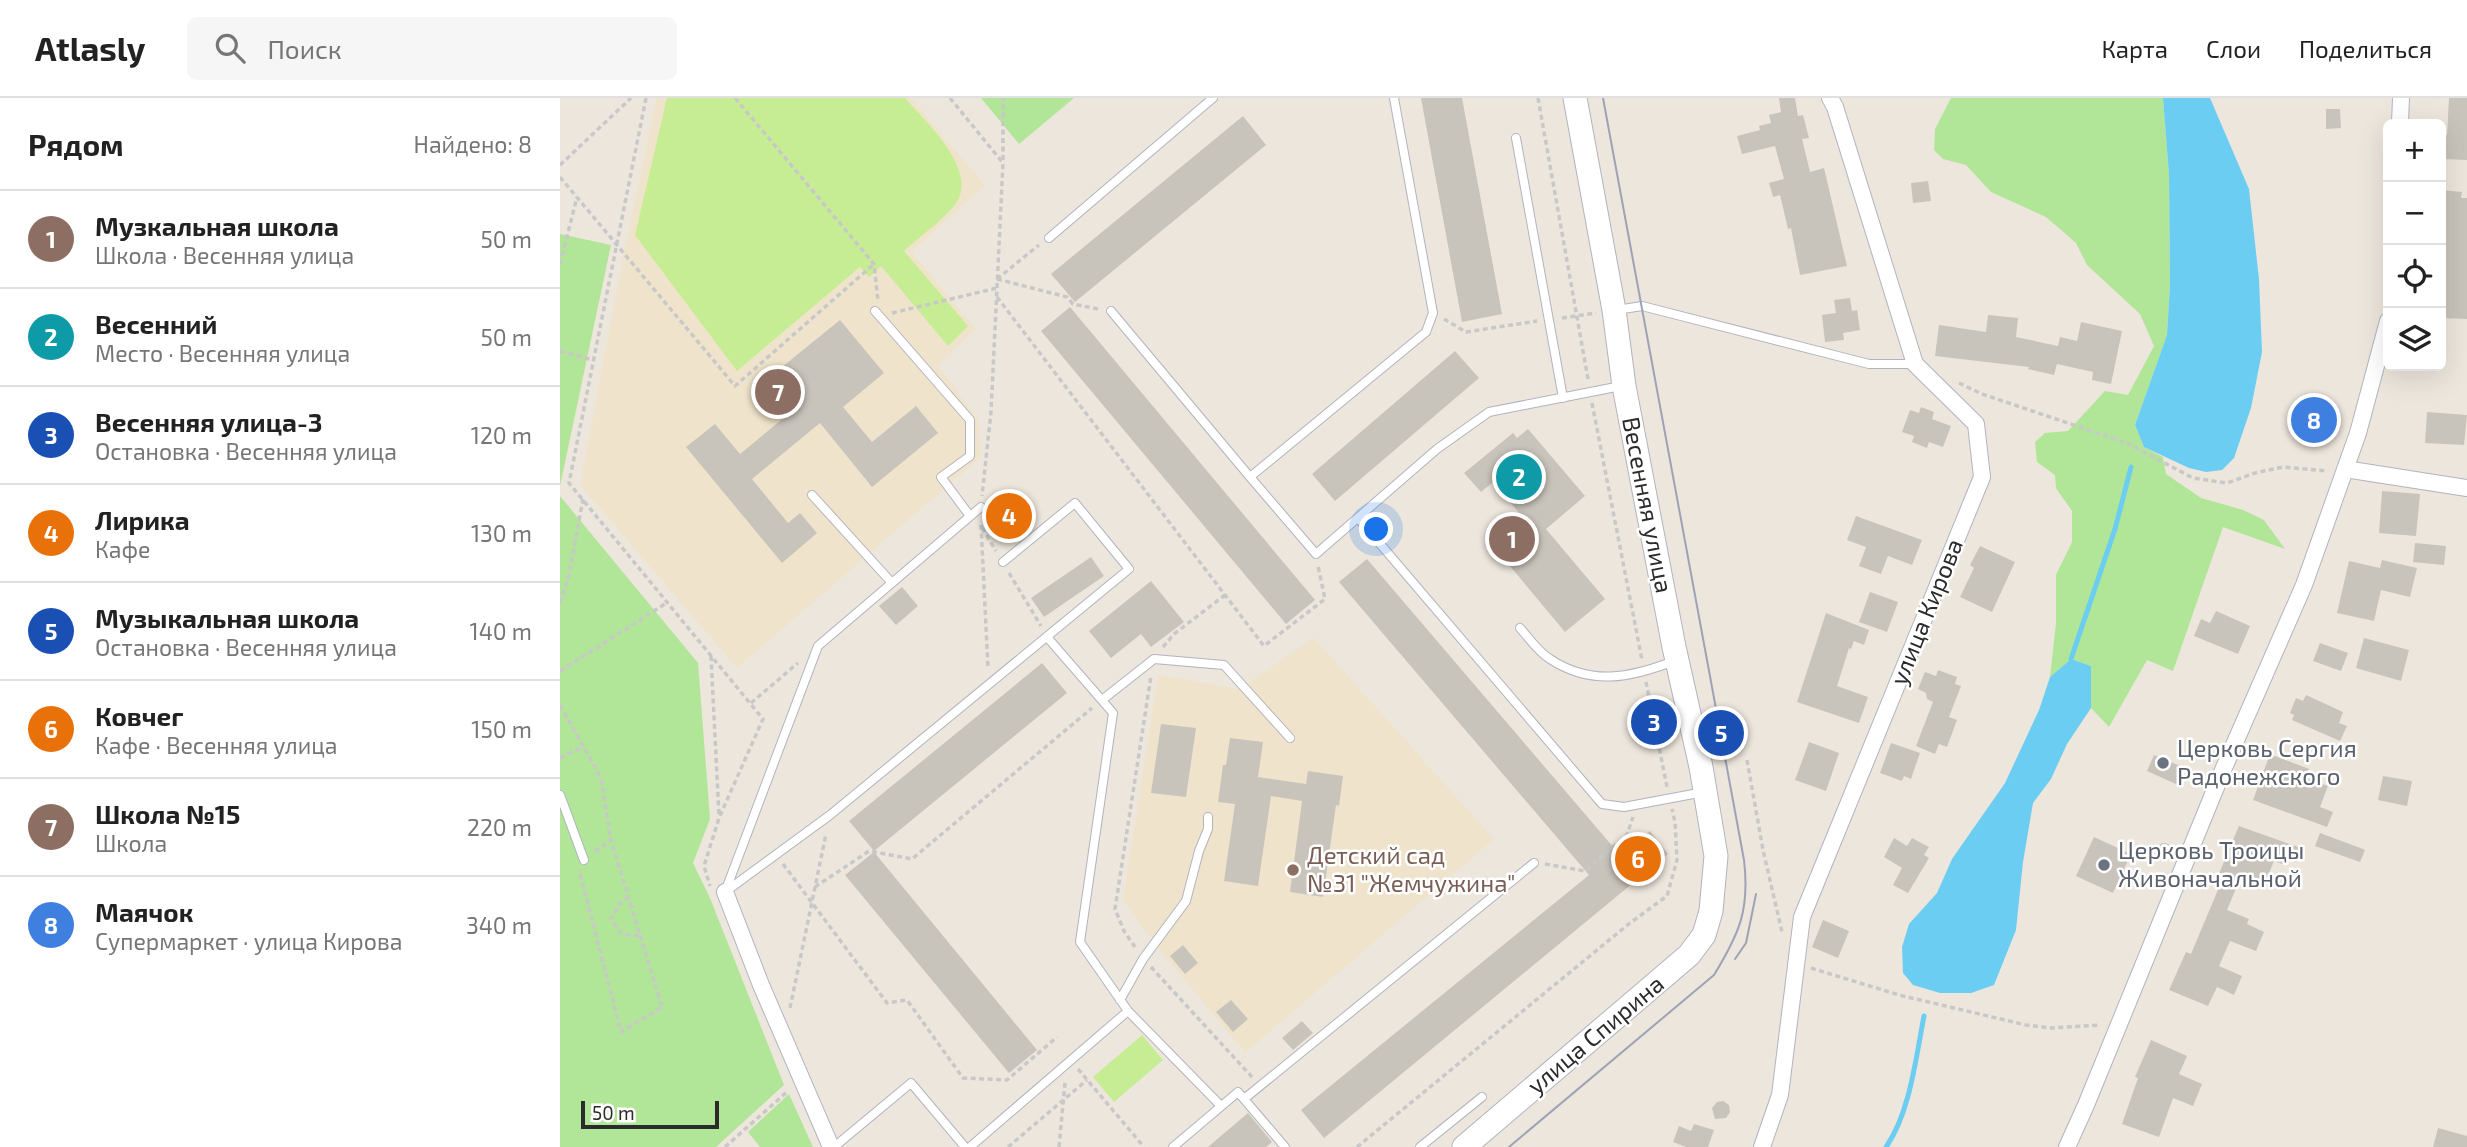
<!DOCTYPE html>
<html lang="ru">
<meta charset="utf-8">
<style>
body{margin:0;font-family:"Exo 2",sans-serif;background:#f6f6f6;color:#222}
.controls{position:absolute;right:21px;top:21px;display:grid;overflow:hidden;border-radius:10px;box-shadow:0 7px 28px #0002}
.controls button{width:63px;height:63px;display:grid;place-items:center;padding:0;border:0;border-bottom:2px solid #e0e0e0;background:#fff;color:#222;font:35px sans-serif}
.scale{position:absolute;left:21px;bottom:18px;width:138px;box-sizing:border-box;padding-left:7px;border:4px solid #2b2b2b;border-top:0;font-size:19px;line-height:24px;white-space:nowrap;color:#2b2b2b;-webkit-text-stroke:5px #fff;paint-order:stroke}
.you{position:absolute;left:817px;top:432px;width:24px;height:24px;margin:-18px;border:5px solid #fff;border-radius:50%;background:#1a73e8;box-shadow:0 0 0 10px #1a73e833}
.badge{display:grid;place-items:center;width:46px;height:46px;border-radius:50%;background:#db2777;color:#fff;font-size:23px;font-weight:700}
.pin{position:absolute;translate:-50% -50%;border:4px solid #fff;box-shadow:0 2px 7px #0006}
.list{margin:0;padding:0;list-style:none}
h2{display:flex;justify-content:space-between;align-items:center;height:91px;margin:0;padding:0 28px;font-size:30px}
h2 small{font-size:23px;font-weight:400;color:#767676}
.list li{display:grid;grid-template-columns:46px 1fr auto;gap:21px;align-items:center;box-sizing:border-box;height:98px;padding:0 28px;border-top:2px solid #e0e0e0}
.list b{display:block;font-size:26px;white-space:nowrap}
.list p{margin:0;font-size:23px;white-space:nowrap;color:#767676}
.list em{font-size:23px;font-style:normal;color:#767676}
.icon{flex:none;width:38px;height:38px;fill:none;stroke:currentColor;stroke-width:2;stroke-linecap:round;stroke-linejoin:round}
.map{position:relative;flex:none;width:1907px;height:1049px;overflow:hidden}
header{display:flex;align-items:center;gap:42px;box-sizing:border-box;height:98px;padding:0 35px;background:#fff;border-bottom:2px solid #e0e0e0}
header strong{font-size:33px}
nav{display:flex;gap:38px;margin-inline-start:auto;font-size:24px}
.search{width:490px;height:63px;background:#f6f6f6;display:flex;align-items:center;gap:18px;box-sizing:border-box;padding:0 24px;border-radius:10px;color:#767676;font-size:26px}
main{display:flex}
aside{flex:1;background:#fff}
.map>svg:first-child{display:block}
.education{fill:#efe4cb}
.green{fill:#b1e597}
.pitch{fill:#c6ed93}
.water{fill:#6ccdf2}
.lines{fill:none;stroke-linecap:round;stroke-linejoin:round}
.stream{stroke:#6ccdf2;stroke-width:5}
.building{fill:#c9c4bb}
.service-casing{stroke:#b1b3bf;stroke-width:10}
.minor-casing{stroke:#b1b3bf;stroke-width:18}
.secondary-casing{stroke:#b1b3bf;stroke-width:25}
.path{stroke:#c8c8c8;stroke-width:3.5;stroke-dasharray:5 3.5;stroke-linecap:butt}
.service{stroke:#fff;stroke-width:8}
.minor{stroke:#fff;stroke-width:16}
.secondary{stroke:#fff;stroke-width:23}
.tram{stroke:#9fa2b6;stroke-width:2}
.worship-dot{fill:#6b7280;stroke:#fff;stroke-width:2.5}
.education-dot{fill:#8d6e63;stroke:#fff;stroke-width:2.5}
.labels{text-anchor:middle;stroke-width:5;stroke-linejoin:round;paint-order:stroke}
.street-label{font-size:24px;fill:#2b2b2b;stroke:#fff}
.worship-label{font-size:24px;fill:#5b616d;stroke:#fff;text-anchor:start}
.education-label{font-size:24px;fill:#785e54;stroke:#fff;text-anchor:start}
</style>
<header>
<strong>Atlasly</strong>
<div class="search"><svg class="icon" aria-label="search" viewBox="0 0 24 24"><circle cx="10" cy="10" r="6"/><path d="M15 15l6 6"/></svg>Поиск</div>
<nav><a>Карта</a><a>Слои</a><a>Поделиться</a></nav>
</header>
<main>
<aside>
<h2>Рядом<small>Найдено: 8</small></h2>
<ul class="list">
<li><span class="badge" style="background:#8d6e63">1</span><div><b>Музкальная школа</b><p>Школа · Весенняя улица</p></div><em>50 m</em></li>
<li><span class="badge" style="background:#0f9aa8">2</span><div><b>Весенний</b><p>Место · Весенняя улица</p></div><em>50 m</em></li>
<li><span class="badge" style="background:#1a4fb4">3</span><div><b>Весенняя улица-3</b><p>Остановка · Весенняя улица</p></div><em>120 m</em></li>
<li><span class="badge" style="background:#e8710a">4</span><div><b>Лирика</b><p>Кафе</p></div><em>130 m</em></li>
<li><span class="badge" style="background:#1a4fb4">5</span><div><b>Музыкальная школа</b><p>Остановка · Весенняя улица</p></div><em>140 m</em></li>
<li><span class="badge" style="background:#e8710a">6</span><div><b>Ковчег</b><p>Кафе · Весенняя улица</p></div><em>150 m</em></li>
<li><span class="badge" style="background:#8d6e63">7</span><div><b>Школа №15</b><p>Школа</p></div><em>220 m</em></li>
<li><span class="badge" style="background:#3f7fe0">8</span><div><b>Маячок</b><p>Супермаркет · улица Кирова</p></div><em>340 m</em></li>
</ul>
</aside>
<div class="map">
<svg width="1907" height="1049" viewBox="0 0 1907 1049">
<rect width="100%" height="100%" fill="#ede6dd"/>
<path class="education" d="M97,0H351L425,87L352,154L416,231L378,267L419,322L420,360L177,570L20,387L64,155Z
M754,540L934,741L685,955L595,846L563,802L598,577L679,591Z"/>
<path class="green" d="M421,0H514L459,46Z
M1391,0H1603L1609,77L1610,187L1607,237L1575,327L1584,349L1603,359L1606,376L1641,400L1683,412L1704,422L1725,451L1663,429L1613,573L1587,562L1549,629L1531,610V568L1511,561L1490,579L1496,525V477L1512,444V413L1496,390L1495,377L1477,364L1475,344L1485,335L1508,333L1545,293L1568,297L1594,248L1580,216L1527,167L1516,145L1486,119L1431,94L1406,67L1383,61L1374,52L1375,31Z
M0,136L51,147L0,388Z
M0,398L138,565L150,721L133,765L150,800L224,987L156,1049H0Z
M229,996L253,1049H200L188,1034Z"/>
<path class="pitch" d="M107,0H345C365,23 419,72 396,105C387,119 358,140 344,153L408,228L388,248L321,168L309,179L300,169L177,273L75,137Z
M582,937L603,962L554,1004L533,979Z"/>
<path class="water" d="M1603,0H1650L1689,91L1699,181L1702,254L1691,310L1674,360L1662,372L1646,374L1629,370L1584,349L1575,327L1607,237L1610,187L1609,77Z
M1511,561L1531,568V610L1507,646L1491,681L1473,705L1463,764L1456,832L1434,887L1411,895H1380L1353,887L1343,875L1342,849L1349,826L1377,795L1392,761L1445,685L1479,612L1490,579Z"/>
<g class="lines">
<path class="stream" d="M1511,561L1555,431L1571,369
M1326,1049C1350,1015 1356,959 1364,918"/>
</g>
<path class="building" d="M861,0H902L942,216L902,224Z
M1219,0H1235L1238,18L1243,17L1249,40L1242,41L1250,74L1264,70L1287,168L1240,177L1231,130L1228,131L1220,97L1213,99L1209,85L1224,81L1215,48L1182,56L1177,38L1200,32L1199,28L1211,25L1209,17L1221,14Z
M1889,0H1907V62L1883,61L1884,36L1887,37Z
M1766,11H1780L1781,30L1766,31Z
M683,18L706,47L515,204L491,176Z
M1368,83L1371,103L1353,105L1351,85Z
M1881,92L1902,94L1901,100H1907V221L1881,220V175H1883L1886,141H1881Z
M1290,200L1292,213L1297,212L1300,232L1283,235L1284,242L1265,244L1262,217L1276,215L1274,202Z
M510,209L755,502L726,526L481,233Z
M1428,217L1458,220L1456,239L1498,248L1500,239L1517,243L1521,224L1562,233L1551,286L1532,282L1533,274L1497,266L1494,277L1468,271L1469,269L1375,258L1379,227L1426,234Z
M280,222L324,275L283,309L312,344L356,308L378,335L312,389L260,325L192,381L228,425L240,415L257,435L222,465L126,349L155,326L180,356L243,304L217,273Z
M895,253L919,280L775,403L752,376Z
M1752,300L1769,306L1755,344L1738,338Z
M1361,309L1374,314L1372,321L1391,328L1383,349L1369,344L1367,350L1352,344L1354,338L1342,334L1350,312L1359,315Z
M1867,314L1907,317L1904,347L1865,345Z
M968,331L1025,398L986,431L1045,501L1005,534L929,443L960,416L933,384L921,394L904,375L953,335L957,340Z
M1822,393L1860,396L1856,438L1819,435Z
M454,398L470,416L443,438L428,420Z
M1296,418L1362,442L1352,467L1328,458L1321,476L1299,468L1306,449L1287,442Z
M1855,445L1886,448L1884,467L1853,464Z
M1420,448L1455,464L1432,514L1400,499L1414,470L1410,467Z
M531,459L544,478L484,519L471,500Z
M807,461L1060,757L1090,733L1108,756L764,1040L741,1012L1029,777L779,484Z
M1822,462L1857,470L1850,499L1821,492L1814,523L1777,515L1789,463L1820,470Z
M591,483L624,524L591,549L581,536L551,560L529,533Z
M342,489L358,508L336,527L319,508Z
M1310,494L1338,504L1327,534L1299,524Z
M1656,513L1690,528L1678,556L1634,538L1641,521L1650,525Z
M1266,515L1309,532L1304,547L1294,543L1291,551L1289,550L1277,588L1308,599L1299,625L1237,604Z
M1804,540L1849,552L1841,583L1796,570Z
M1760,545L1788,555L1781,573L1753,563Z
M482,565L507,595L314,753L289,723Z
M1378,572L1397,579L1395,586L1401,588L1389,619L1397,622L1387,649L1379,646L1375,656L1356,648L1373,604L1367,601L1366,595L1358,591L1365,574L1376,578Z
M1746,597L1783,614L1779,625L1787,628L1780,643L1732,622L1734,617L1730,615L1736,600L1743,603Z
M601,626L636,630L626,699L591,695Z
M670,640L703,644L698,679L746,686L748,673L783,678L779,708L776,707L763,799L730,794L742,703L711,698L698,788L664,783L675,706L658,704L663,667H666Z
M1249,644L1279,655L1266,693L1235,682Z
M1331,645L1360,655L1351,681L1344,678L1342,683L1320,675Z
M1710,656L1749,671L1746,680L1768,688L1760,709L1773,714L1767,729L1693,702Z
M1594,657L1625,670L1618,687L1587,673Z
M1823,678L1852,683L1847,708L1818,702Z
M1679,728L1741,750L1736,764L1727,761L1725,767L1714,763L1703,790L1680,781L1667,812L1689,821L1687,826L1704,834L1696,853L1670,843L1659,868L1682,878L1674,897L1657,889L1648,908L1609,892L1626,854L1631,856L1660,787L1655,785Z
M1760,735L1803,751L1805,752L1800,764L1755,748Z
M1534,739L1571,756L1553,795L1516,778Z
M1334,740L1347,748L1352,740L1369,749L1364,757L1369,760L1348,795L1333,787L1342,770L1324,759Z
M314,754L477,952L449,975L285,777Z
M1263,822L1289,833L1278,860L1252,849Z
M623,847L638,865L625,876L610,858Z
M671,902L688,921L673,934L656,914Z
M742,923L753,935L733,952L722,940Z
M1591,942L1627,958L1619,976L1642,986L1633,1008L1613,1000L1599,1039L1562,1026L1578,980L1575,979Z
M1163,1003L1169,1007L1170,1014L1166,1020L1155,1021L1152,1010L1157,1004Z
M688,1015L712,1044L706,1049H648Z
M1134,1026L1154,1032L1148,1049H1126L1113,1044L1119,1028L1131,1033Z
M1878,1030L1907,1038V1049H1873Z"/>
<g class="lines">
<g class="service-casing">
<path id="service" d="M834,0L873,215L866,234L690,379L756,456L877,351L929,314L1061,288
M956,40L1003,300
M489,140L653,0
M1057,212L1082,208L1309,266H1355
M315,213L410,322V358L381,379L410,418
M551,213L690,379
M252,397L332,485
M421,409L258,548L165,794L270,717L569,471L515,405L443,464
M798,420L1042,706L1064,709L1144,694
M960,530C969,540 978,554 990,561C1031,588 1070,580 1114,563
M487,539L553,615L520,844L568,913L661,1008
M542,602L594,561L664,567L730,640
M0,697L24,762
M1604,750L1627,760
M560,902L583,861L626,803L639,753L648,731V719
M684,1001L974,765
M274,1049L351,985L405,1049
M410,1049L568,913
M613,1049L678,994L725,1049
M860,1049L922,999"/>
</g>
<g class="minor-casing">
<path id="minor" d="M1840,26L1841,0
M1785,371L1907,390
M165,794L201,887L271,1049
M1202,1049L1220,997L1242,819L1422,379L1416,326L1355,266L1275,9L1270,0
M1507,1049L1526,1007L1663,672L1744,487L1798,335L1828,223"/>
</g>
<g class="secondary-casing">
<path id="secondary" d="M904,1049L1129,857L1144,837L1151,813L1156,758L1141,669L1114,549L1064,288L1054,212L1015,0"/>
</g>
<path class="path" d="M86,0L9,385L203,621L159,720L144,768L150,788
M175,0L314,166L318,203
M390,0L443,65L431,314L422,398
M978,0L1028,281
M443,62V0
M0,67L71,0
M0,79L175,288L314,166
M0,166L17,99
M437,181L507,199L513,206L538,211
M437,181L479,147
M437,199L704,548L765,501L758,468
M332,215L437,190
M1002,220L1036,215
M884,221L906,234L977,223
M0,253L33,262
M1399,285L1422,296L1567,345L1633,380L1667,385L1695,375L1723,369L1768,373
M1032,305L1082,562
M421,427L428,570
M422,430L436,453
M449,475L481,528
M0,505L9,477L23,401
M603,549L614,536L665,497
M151,558L159,718
M0,573L108,504
M1086,584L1107,689
M191,605L238,565
M0,607L41,680L51,742L102,909L61,934L19,772
M0,660L24,648
M1187,662L1203,752L1222,834
M35,753L51,742
M223,766L327,905L347,902L403,980L447,982L497,939
M985,766L1025,773L1067,737L1073,719
M255,789L309,753L352,761L532,610
M69,799L60,805L51,821L62,836L80,838
M575,849L564,833L555,811L591,578
M591,869L692,979
M1251,870L1339,897L1466,927L1491,930L1540,927
M230,910L266,736
M518,971L584,1049
M165,1049L228,993
M448,1049L527,982
M499,1049L505,985
M797,1049L1070,825L1107,798L1117,762L1115,724L1112,711"/>
<use href="#service" class="service"/>
<use href="#minor" class="minor"/>
<use href="#secondary" class="secondary"/>
<path class="tram" d="M1175,861L1186,845L1196,796
M949,1049L1154,877C1179,836 1190,812 1184,762L1043,0"/>
</g>
<g class="worship-dot">
<circle cx="1603" cy="665" r="7"/>
<circle cx="1544" cy="767" r="7"/>
</g>
<circle class="education-dot" cx="733" cy="772" r="7"/>
<g class="labels">
<g class="street-label">
<text transform="translate(1087 407) rotate(79)" y="8">Весенняя улица</text>
<text transform="translate(1367 514) rotate(-68)" y="8">улица Кирова</text>
<text transform="translate(1036 937) rotate(-40)" y="8">улица Спирина</text>
</g>
<g class="worship-label">
<text x="1617" y="659">Церковь Сергия<tspan x="1617" dy="28">Радонежского</tspan></text>
<text x="1558" y="761">Церковь Троицы<tspan x="1558" dy="28">Живоначальной</tspan></text>
</g>
<g class="education-label">
<text x="747" y="766">Детский сад<tspan x="747" dy="28">№31 "Жемчужина"</tspan></text>
</g>
</g>
</svg>
<div class="controls">
<button>+</button>
<button>−</button>
<button><svg class="icon" aria-label="locate" viewBox="0 0 24 24"><circle cx="12" cy="12" r="6"/><path d="M12 2v4M12 18v4M2 12h4M18 12h4"/></svg></button>
<button><svg class="icon" aria-label="layers" viewBox="0 0 24 24"><path d="M12 4l9 5-9 5-9-5zM3 14l9 5 9-5"/></svg></button>
</div>
<div class="scale">50 m</div>
<div class="you"></div>
<div class="pin badge" style="left:952px;top:441px;background:#8d6e63">1</div>
<div class="pin badge" style="left:959px;top:379px;background:#0f9aa8">2</div>
<div class="pin badge" style="left:1094px;top:624px;background:#1a4fb4">3</div>
<div class="pin badge" style="left:449px;top:418px;background:#e8710a">4</div>
<div class="pin badge" style="left:1161px;top:635px;background:#1a4fb4">5</div>
<div class="pin badge" style="left:1078px;top:761px;background:#e8710a">6</div>
<div class="pin badge" style="left:218px;top:294px;background:#8d6e63">7</div>
<div class="pin badge" style="left:1754px;top:322px;background:#3f7fe0">8</div>
</div>
</main>
